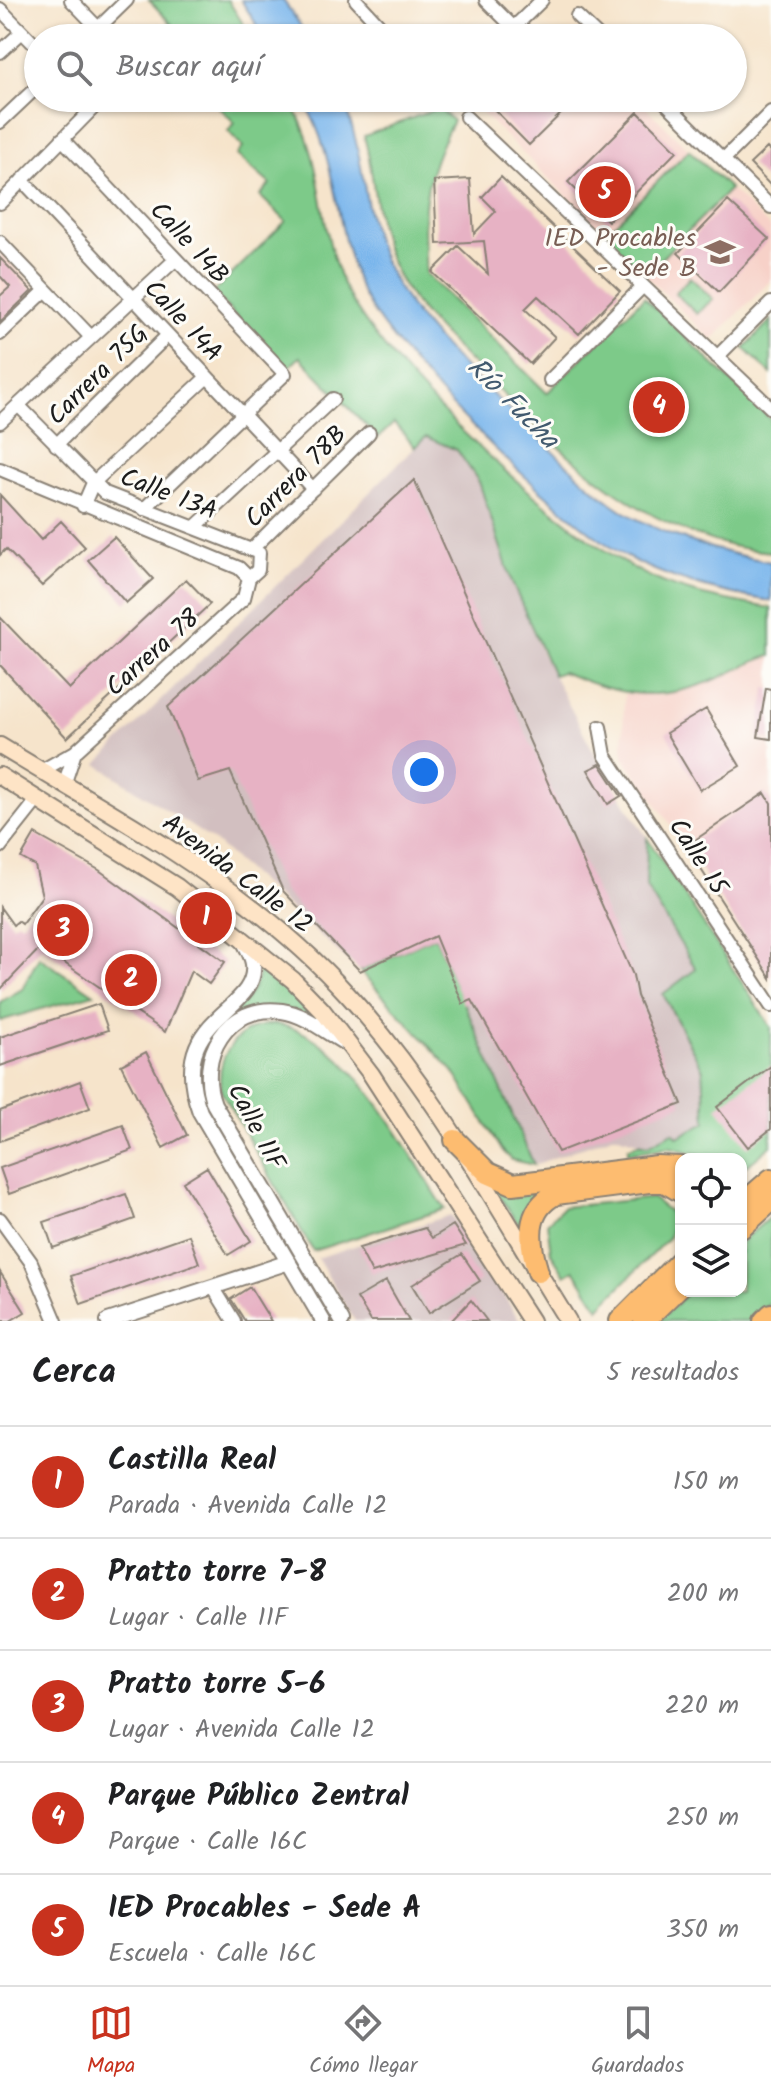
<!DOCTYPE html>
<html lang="es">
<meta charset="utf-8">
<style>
body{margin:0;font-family:Kalam,sans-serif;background:#f2f2f2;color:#202124}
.controls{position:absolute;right:24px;bottom:24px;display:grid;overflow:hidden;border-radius:16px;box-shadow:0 2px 6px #0004}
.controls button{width:72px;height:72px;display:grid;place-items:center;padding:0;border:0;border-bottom:2px solid #e0e0e0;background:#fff;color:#202124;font:40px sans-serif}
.you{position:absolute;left:424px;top:772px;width:28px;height:28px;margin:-20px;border:6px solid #fff;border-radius:50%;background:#1a73e8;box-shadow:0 0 0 12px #1a73e833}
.badge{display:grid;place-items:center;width:52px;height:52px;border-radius:50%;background:#c8321e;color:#fff;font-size:26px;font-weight:700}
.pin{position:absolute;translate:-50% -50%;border:4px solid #fff;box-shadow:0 2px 8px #0006}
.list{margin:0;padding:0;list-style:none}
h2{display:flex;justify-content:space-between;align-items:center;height:104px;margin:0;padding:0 32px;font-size:34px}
h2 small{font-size:26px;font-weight:400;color:#757577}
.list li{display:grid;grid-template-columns:52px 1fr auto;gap:24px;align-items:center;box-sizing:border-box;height:112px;padding:0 32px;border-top:2px solid #e0e0e0}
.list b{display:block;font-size:30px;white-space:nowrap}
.list p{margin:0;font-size:26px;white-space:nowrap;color:#757577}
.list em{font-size:26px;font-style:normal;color:#757577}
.icon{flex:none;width:44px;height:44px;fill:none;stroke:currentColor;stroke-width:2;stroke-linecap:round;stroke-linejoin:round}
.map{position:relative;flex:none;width:771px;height:1321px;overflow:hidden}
.search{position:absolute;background:#fff;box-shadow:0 2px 6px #0004;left:24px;right:24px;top:24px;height:88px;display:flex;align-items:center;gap:20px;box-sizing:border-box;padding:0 28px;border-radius:44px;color:#757577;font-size:30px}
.sheet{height:664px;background:#fff}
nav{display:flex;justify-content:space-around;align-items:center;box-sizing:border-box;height:112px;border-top:2px solid #e0e0e0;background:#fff;font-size:22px;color:#757577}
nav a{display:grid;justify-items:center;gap:4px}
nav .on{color:#c8321e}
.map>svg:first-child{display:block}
.built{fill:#f7d1c8}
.industrial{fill:#d2bfc0}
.green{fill:#7dca89;stroke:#4c7352;stroke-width:2}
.water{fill:#7ab6ec;stroke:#4b6984;stroke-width:2}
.building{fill:#e7b2c4}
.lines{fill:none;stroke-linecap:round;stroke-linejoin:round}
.minor-casing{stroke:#898074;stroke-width:16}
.tertiary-casing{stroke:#898074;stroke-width:18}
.secondary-casing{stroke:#898074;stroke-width:20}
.trunk-casing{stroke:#898074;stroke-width:24}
.minor{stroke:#fff;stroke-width:12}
.tertiary{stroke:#fff;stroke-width:14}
.secondary{stroke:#fee4c6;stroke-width:16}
.trunk{stroke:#fdbc70;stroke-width:20}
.labels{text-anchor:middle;stroke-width:6;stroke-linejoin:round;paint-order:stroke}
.education-label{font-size:26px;fill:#785e54;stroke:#fdfcf7;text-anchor:end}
.street-label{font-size:26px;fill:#1c1c1c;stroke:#fdfcf7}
.water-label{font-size:28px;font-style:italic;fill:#425a6f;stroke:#fdfcf7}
</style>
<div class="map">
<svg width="771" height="1321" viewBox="0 0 771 1321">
<rect width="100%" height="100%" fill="#fdfcf7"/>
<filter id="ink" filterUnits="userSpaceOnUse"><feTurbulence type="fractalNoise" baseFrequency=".0125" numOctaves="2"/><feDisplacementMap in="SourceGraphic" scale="16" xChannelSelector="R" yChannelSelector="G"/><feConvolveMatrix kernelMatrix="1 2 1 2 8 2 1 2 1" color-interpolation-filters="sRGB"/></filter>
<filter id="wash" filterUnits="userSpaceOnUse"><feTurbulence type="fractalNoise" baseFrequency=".006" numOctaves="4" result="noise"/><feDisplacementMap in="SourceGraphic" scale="32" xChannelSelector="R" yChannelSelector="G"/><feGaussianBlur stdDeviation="1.8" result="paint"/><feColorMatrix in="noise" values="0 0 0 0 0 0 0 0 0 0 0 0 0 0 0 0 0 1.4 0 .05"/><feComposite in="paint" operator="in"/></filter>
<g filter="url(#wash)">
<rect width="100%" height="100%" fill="#f6e4cb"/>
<path class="built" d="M484,98H636L689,150L605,234L475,106Z
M730,189L771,228V280L712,340L645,275Z
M0,252L40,294L0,332Z
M771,656V803L764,793L686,846L623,757L624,694L662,696L715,680Z"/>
<path class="industrial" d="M426,436L457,449L479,482L513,585L542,654L597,758L647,838L646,887L696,969L663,994L703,1070L706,1122L678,1137L673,1132L648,1145L615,1135L534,1165L435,936L360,971L215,842L97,764Z
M451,1215L520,1321H355L317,1258Z"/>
<path class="green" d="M149,0H228L252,38H169L178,31Z
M210,98H289C327,163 316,221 343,284C380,368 569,540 653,578C690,595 732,601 771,608V656C753,660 736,671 719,678C658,704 621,696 562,672L553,675L513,585L479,482L457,450L426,437L415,447L394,423L378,438L300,357L287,369L213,293L286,221L260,196L270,184L237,155L243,147L228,131L235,123Z
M439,108L453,121C422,179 422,210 426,274L547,393L644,297L771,420V552C650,543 563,453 482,373C450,341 412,309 393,266C374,226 376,179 364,136Z
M689,150L730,189L645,275L605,234Z
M690,277L713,299L697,314L675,293Z
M771,320V374L744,348Z
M647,838L771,1027V1146L747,1166L741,1165V1159H719L669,1147L628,1153V1148L639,1143L648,1145L673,1132L678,1137L706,1122L703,1070L663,994L696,969L646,887Z
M435,936L534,1165L512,1160L502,1150L453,1071L360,971Z
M39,957L94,994L0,1021V1002L22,989Z
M260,962L318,1019L292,1010L223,1025L207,1047L203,1083L338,1321H333L211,1116C163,1021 257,1030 260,962Z
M274,1024C349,1032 407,1151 445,1209L313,1251L221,1091C215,1055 237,1026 274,1024Z
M681,1173V1187L555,1189L524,1233L492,1185Z
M652,1198L670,1212L673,1224L669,1237L599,1308L574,1270L565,1275L551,1253L547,1223L563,1207Z
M771,1216V1302L752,1321H659L689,1291H741V1242Z"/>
<path class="water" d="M241,0H283L309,38H265Z
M302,98H341C366,150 361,207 382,256C413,328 476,378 531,430C563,460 595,495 633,517C677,540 722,553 771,562V601C721,593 672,581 627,557C563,522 388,353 360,288C334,226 338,157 302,98Z"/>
<g id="blocks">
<path class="building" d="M496,98H577L529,145L489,104Z
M638,112L677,151L608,221L568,182Z
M767,148L771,152V186L750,164Z
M501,177L620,291L579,334L538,296L525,309L555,337L530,364L432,272L458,246L488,274L484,241L437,244L434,181L470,179L474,234L496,211L482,197Z
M728,201L769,239L719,292L678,253Z
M0,258L32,291L0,322V296L10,287L0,276Z
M414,480L633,975L637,996L682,1104L558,1152L472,1000L463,1004L435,936L360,971L283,891L230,771L198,781L168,707Z
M0,495L41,540L61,521L85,547L42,586L6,549L0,555Z
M114,537L153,579L126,603L88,560Z
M186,579L210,604L67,738L0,665V617L69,689Z
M766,688L771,689V739L758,737Z
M706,709L740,766L700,790L666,733Z
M600,764L621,796L608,804L588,770Z
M765,793L771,803V978L686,846Z
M35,834L99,870L225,962L209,984L191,971L165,1032L41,947L0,990V907L13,925L18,921L22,924L42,896L35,866L21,858Z
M99,1004L108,1030L0,1066V1037Z
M146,1052L187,1135L163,1148L121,1065Z
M771,1066V1129L748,1147L717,1107Z
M80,1081L90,1108L0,1141V1111Z
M123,1125L132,1150L9,1194L0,1168Z
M207,1167L251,1241L228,1255L183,1182Z
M126,1194L135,1219L53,1248L44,1222Z
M453,1225L466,1245L372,1273L359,1248L425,1228L432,1238Z
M189,1235L199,1263L81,1304L71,1276Z
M462,1254L480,1281L429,1313L412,1285Z
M0,1272L25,1312L10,1321H0Z
M386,1281L409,1321H371L357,1298Z
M250,1287L271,1321H245L231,1299Z
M471,1300L487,1321H451Z"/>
</g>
</g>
<g filter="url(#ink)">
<use href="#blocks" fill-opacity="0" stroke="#898074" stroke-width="2"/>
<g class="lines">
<g class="minor-casing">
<path id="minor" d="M71,0L98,28
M356,0L391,38
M486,0L514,28
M0,9L38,48
M577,16L600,38
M88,38L127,0
M503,38L542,0
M0,52L22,32
M661,98L771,207
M466,117L771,408
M0,122L38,86
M62,139L285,374L144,509
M724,159L771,112
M22,180L313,489
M0,203L103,98
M0,242L91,337
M0,334L46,290
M717,357L771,303
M550,380L642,287
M18,405L105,493L259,553L258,570L249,578
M0,422L176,259
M56,445L168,335
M0,469L239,568L249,578
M83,506L93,483L207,377
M195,527L333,399
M252,549L369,433
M600,727L605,755L771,1006
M41,771L75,752L244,598L249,578
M64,785L75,752
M0,847L38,799
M0,1219L31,1262L56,1321
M213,1287L234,1321"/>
</g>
<g class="tertiary-casing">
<path id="tertiary" d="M243,940C247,948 252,956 253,964C259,1014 164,1016 200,1112L323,1321
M108,1321L289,1262
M342,1321L214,1104C196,1058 227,1003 282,1011C305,1014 327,1033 347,1044"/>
</g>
<g class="secondary-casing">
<path id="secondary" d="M0,746C122,820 251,888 348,995C436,1091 499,1211 568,1321
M0,776L177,887L293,980L322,1010L371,1074L531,1321"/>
</g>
<g class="trunk-casing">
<path id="trunk" d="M455,1140L488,1173L513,1184L657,1166L681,1167
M741,1205L771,1179
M741,1228L771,1201
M538,1272C529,1243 524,1210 556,1194L649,1182H664L681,1192
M620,1321L681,1260
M644,1321L681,1285
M764,1321L771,1314"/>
</g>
<use href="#minor" class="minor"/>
<use href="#tertiary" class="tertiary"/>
<use href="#secondary" class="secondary"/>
<use href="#trunk" class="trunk"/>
</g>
</g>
<defs>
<g id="school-bare" transform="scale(2.4)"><path d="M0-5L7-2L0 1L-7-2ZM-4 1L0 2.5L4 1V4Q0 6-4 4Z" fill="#8d6e63" stroke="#fdfcf7" stroke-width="2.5" paint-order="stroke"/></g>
</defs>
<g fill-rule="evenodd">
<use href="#school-bare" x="720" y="252"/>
</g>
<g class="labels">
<g class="education-label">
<text x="696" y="246">IED Procables<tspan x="696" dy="30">- Sede B</tspan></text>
</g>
<g class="street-label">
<text transform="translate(190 242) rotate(47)" y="9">Calle 14B</text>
<text transform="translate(184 320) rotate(47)" y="9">Calle 14A</text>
<text transform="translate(97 374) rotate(-45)" y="9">Carrera 75G</text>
<text transform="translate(295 476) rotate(-45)" y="9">Carrera 78B</text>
<text transform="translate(169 493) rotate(21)" y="9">Calle 13A</text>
<text transform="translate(152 652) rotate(-42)" y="9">Carrera 78</text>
<text transform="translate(699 856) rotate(57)" y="9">Calle 15</text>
<text transform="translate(238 873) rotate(37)" y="9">Avenida Calle 12</text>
<text transform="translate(257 1126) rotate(62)" y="9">Calle 11F</text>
</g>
<g class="water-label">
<text transform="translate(514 402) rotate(45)" y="10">Río Fucha</text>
</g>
</g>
</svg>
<div class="controls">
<button><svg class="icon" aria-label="locate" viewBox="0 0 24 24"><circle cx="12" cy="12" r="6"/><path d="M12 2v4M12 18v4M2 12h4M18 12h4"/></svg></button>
<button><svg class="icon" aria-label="layers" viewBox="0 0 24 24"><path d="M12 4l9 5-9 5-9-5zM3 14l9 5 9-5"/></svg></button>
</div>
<div class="you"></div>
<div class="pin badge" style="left:206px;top:918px">1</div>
<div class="pin badge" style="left:131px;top:980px">2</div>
<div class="pin badge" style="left:63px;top:930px">3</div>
<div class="pin badge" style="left:659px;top:407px">4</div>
<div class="pin badge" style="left:605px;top:192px">5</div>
<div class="search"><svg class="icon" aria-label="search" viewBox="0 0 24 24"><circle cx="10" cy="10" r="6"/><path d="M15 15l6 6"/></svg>Buscar aquí</div>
</div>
<section class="sheet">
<h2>Cerca<small>5 resultados</small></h2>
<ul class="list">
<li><span class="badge">1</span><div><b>Castilla Real</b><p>Parada · Avenida Calle 12</p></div><em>150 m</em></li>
<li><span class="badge">2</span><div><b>Pratto torre 7-8</b><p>Lugar · Calle 11F</p></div><em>200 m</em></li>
<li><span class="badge">3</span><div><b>Pratto torre 5-6</b><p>Lugar · Avenida Calle 12</p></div><em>220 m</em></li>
<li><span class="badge">4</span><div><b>Parque Público Zentral</b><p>Parque · Calle 16C</p></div><em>250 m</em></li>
<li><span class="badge">5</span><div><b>IED Procables - Sede A</b><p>Escuela · Calle 16C</p></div><em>350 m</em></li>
</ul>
</section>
<nav>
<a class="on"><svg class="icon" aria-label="map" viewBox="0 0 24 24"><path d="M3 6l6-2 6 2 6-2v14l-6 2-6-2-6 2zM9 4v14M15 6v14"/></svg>Mapa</a>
<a><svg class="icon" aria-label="directions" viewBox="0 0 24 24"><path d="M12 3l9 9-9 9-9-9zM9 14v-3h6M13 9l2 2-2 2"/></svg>Cómo llegar</a>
<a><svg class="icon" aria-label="saved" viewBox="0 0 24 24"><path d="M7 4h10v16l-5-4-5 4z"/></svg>Guardados</a>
</nav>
